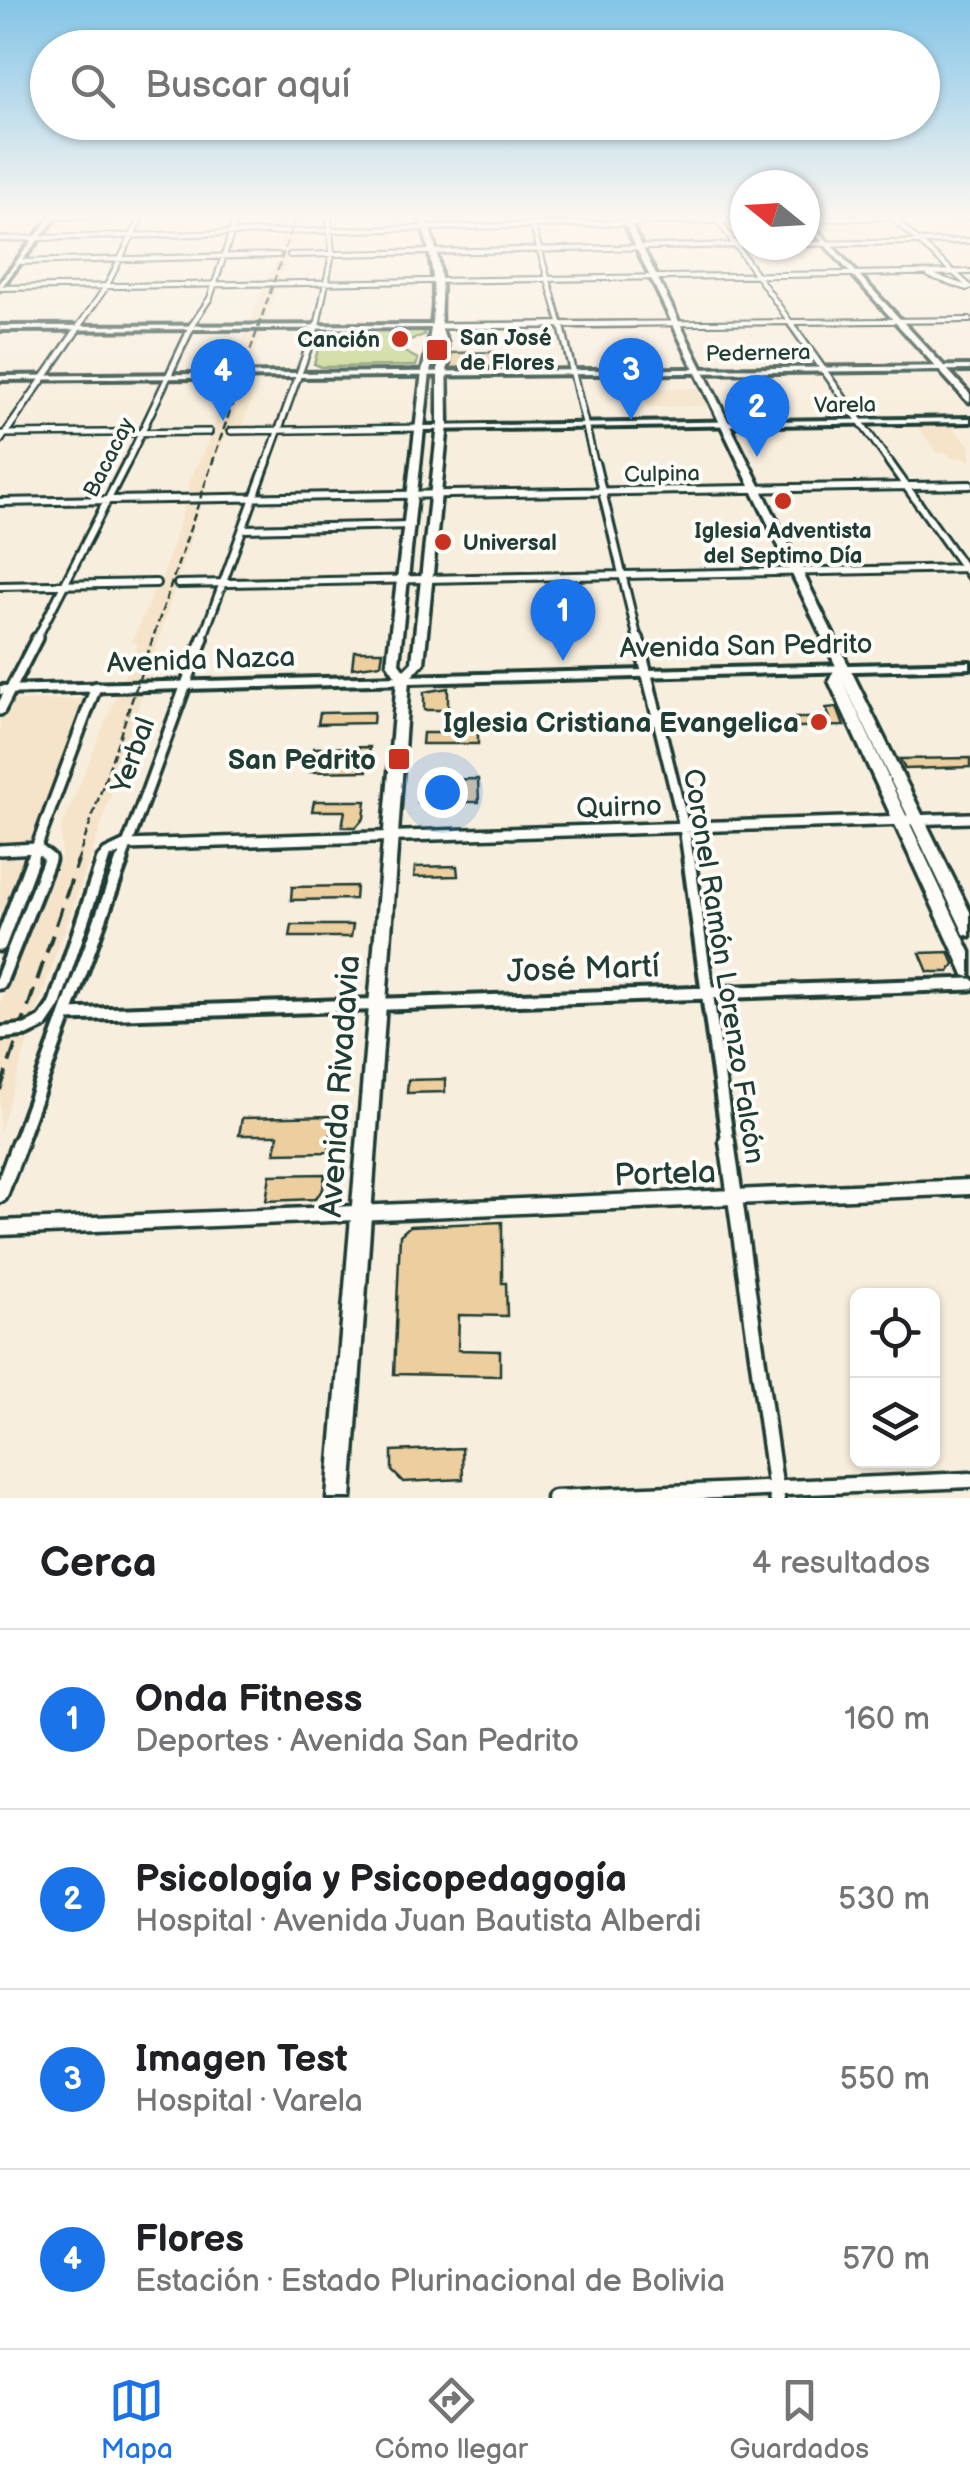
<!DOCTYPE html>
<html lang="es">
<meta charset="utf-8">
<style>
body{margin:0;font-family:"Balsamiq Sans",sans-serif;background:#f6f6f6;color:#202124}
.controls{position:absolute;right:30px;bottom:30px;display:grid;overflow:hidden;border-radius:15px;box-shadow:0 2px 8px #0004}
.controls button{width:90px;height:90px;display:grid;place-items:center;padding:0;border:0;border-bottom:2px solid #e0e0e0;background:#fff;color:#202124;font:50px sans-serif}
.compass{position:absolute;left:730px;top:170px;width:90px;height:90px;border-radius:50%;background:#fff;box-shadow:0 2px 8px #0004;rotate:288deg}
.you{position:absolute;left:442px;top:792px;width:35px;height:35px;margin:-25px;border:8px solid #fff;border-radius:50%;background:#1a73e8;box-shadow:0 0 0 15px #1a73e833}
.badge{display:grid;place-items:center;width:65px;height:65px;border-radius:50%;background:#1a73e8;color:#fff;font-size:32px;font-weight:700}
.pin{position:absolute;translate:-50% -82px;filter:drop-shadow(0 2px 5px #0008)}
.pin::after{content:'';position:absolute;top:52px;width:35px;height:30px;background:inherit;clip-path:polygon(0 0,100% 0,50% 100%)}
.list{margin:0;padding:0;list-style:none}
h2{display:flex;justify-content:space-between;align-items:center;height:130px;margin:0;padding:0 40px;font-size:42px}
h2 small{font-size:32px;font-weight:400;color:#757577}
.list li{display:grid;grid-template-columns:65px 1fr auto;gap:30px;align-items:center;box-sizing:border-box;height:180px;padding:0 40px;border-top:2px solid #e0e0e0}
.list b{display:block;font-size:38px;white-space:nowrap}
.list p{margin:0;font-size:32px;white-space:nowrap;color:#757577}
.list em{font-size:32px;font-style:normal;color:#757577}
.icon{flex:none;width:55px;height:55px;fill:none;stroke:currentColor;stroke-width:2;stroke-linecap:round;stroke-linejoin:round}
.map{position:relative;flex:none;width:970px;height:1498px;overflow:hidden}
.search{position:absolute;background:#fff;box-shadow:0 2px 8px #0004;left:30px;right:30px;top:30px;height:110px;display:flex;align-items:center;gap:25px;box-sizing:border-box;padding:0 35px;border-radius:55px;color:#757577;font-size:38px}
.sheet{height:850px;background:#fff}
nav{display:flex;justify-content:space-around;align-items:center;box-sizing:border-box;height:140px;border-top:2px solid #e0e0e0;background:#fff;font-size:28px;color:#757577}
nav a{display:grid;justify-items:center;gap:5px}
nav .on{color:#1a73e8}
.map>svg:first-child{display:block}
.built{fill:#f5e4ca}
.green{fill:#c2d388;stroke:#70885e;stroke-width:2.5}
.building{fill:#edce9f;stroke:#1f3d34;stroke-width:2.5}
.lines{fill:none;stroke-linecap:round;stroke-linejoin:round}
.street-far5-casing{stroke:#1f3d34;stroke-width:8}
.street-far4-casing{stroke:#1f3d34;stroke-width:10}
.street-far3-casing{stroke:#1f3d34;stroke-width:12}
.street-far2-casing{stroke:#1f3d34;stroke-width:16}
.street-far1-casing{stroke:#1f3d34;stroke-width:19}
.street-casing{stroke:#1f3d34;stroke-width:21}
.secondary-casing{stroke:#1f3d34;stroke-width:8}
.primary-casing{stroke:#1f3d34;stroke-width:7}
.street-far5{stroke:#fdfcf7;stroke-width:4}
.street-far4{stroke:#fdfcf7;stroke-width:5}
.street-far3{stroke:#fdfcf7;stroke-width:6}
.street-far2{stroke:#fdfcf7;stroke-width:9}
.street-far1{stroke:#fdfcf7;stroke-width:11}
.street{stroke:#fdfcf7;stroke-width:14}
.secondary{fill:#fdfcf7;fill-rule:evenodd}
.primary{fill:#fdfcf7;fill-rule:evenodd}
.rail-far1{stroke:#1f3d34;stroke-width:2.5;stroke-dasharray:8 4;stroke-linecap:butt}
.rail{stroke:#1f3d34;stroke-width:4;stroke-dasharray:19 10;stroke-linecap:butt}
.street-bridge-casing{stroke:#1f3d34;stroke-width:19;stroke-linecap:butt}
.street-bridge{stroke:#fdfcf7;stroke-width:11}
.poi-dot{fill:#c8321e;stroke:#fdfcf7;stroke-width:4}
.labels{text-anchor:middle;stroke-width:8;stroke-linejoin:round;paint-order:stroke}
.far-poi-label{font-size:22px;font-weight:bold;fill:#1f3d34;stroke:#fdfcf7;text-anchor:start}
.far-street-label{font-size:22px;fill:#1f3d34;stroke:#fdfcf7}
.street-label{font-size:28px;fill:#1f3d34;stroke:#fdfcf7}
.poi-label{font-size:28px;font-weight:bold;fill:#1f3d34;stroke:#fdfcf7;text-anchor:end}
.near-street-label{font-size:32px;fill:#1f3d34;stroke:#fdfcf7}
</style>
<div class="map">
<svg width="970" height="1498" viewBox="0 0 970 1498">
<rect width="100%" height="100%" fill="#f8eedd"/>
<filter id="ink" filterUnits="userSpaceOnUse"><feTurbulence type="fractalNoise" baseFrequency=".01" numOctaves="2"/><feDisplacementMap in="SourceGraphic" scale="20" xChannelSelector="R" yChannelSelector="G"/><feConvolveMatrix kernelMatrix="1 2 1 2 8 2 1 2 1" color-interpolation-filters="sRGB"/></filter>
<g filter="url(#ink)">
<path class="built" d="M290,216H300L298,227L246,377L254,378L251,402L242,426L229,427L213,465L98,836L43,992L0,1132V1003L61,858V829L138,643L132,642L155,588H159L190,488L187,487L211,436L218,414L213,408L222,398L263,287L277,262Z
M845,220H885L908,239L837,241L819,222Z
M698,388L707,406L647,407L642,389Z
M948,423L970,445V462L966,458H952L948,453H937L916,424Z
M85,699L0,925V701Z"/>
<path class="green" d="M324,328L420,329L424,331V335L394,346L418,359L416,366L322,367L314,364Z"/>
<path class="building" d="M495,352L499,366L451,368V353Z
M354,651H383L381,664L352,668Z
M448,688V710H424V692Z
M837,707L844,726L798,727L795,718H830L826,708Z
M374,712L373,723L318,724L320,713Z
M423,733H478V744H422Z
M370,747L367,771L310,772L314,748Z
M970,758V767L905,769L900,759Z
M478,779L479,802H418L419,780Z
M314,801H366L364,818L356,827H342L345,811H312Z
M457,866L458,876L414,877L415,867Z
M356,886L355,899L291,900L292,887Z
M292,925H353L351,937H290Z
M949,952L954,964L949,972H928L920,953Z
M445,1079V1092L407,1093L408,1080Z
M333,1116L329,1152L275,1153L278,1135H239L242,1118Z
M325,1174L323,1189L315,1199L266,1201L270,1175Z
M502,1222V1283H506L507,1316L459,1315L458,1350L500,1351V1376L394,1374L400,1235L410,1226Z
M462,1448L463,1479L403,1482L392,1471V1451Z"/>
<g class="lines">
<g class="street-far5-casing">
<path id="street-far5" d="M530,216L561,326
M53,217L105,216
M891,217L970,287
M717,219L793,326
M805,219L970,216
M0,239L745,220
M805,244L970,241
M290,255L745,245
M19,262L278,255
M929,275L967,288
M0,288L970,272
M79,326L106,287L142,216
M191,326L210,298L237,216
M317,326L332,254L329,216
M437,326L970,320"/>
</g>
<g class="street-far4-casing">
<path id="street-far4" d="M561,324L595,465
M791,324L891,465
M437,326L634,324
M231,431L422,428
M2,434L209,432
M0,441L81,324
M126,465L193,324
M266,465L317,324"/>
</g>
<g class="street-far3-casing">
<path id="street-far3" d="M595,462L638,640
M889,462L970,576
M0,502L970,485
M243,529L411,525
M178,584L970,568
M0,586L156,583
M36,640L127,462
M202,640L267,462"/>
</g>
<g class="street-far2-casing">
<path id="street-far2" d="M638,638L684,827L689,862
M0,710L37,638
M0,850L37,848L50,858L48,862
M31,862L96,687
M101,862L107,854L126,845L970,818
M121,862L203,638"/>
</g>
<g class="street-far1-casing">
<path id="street-far1" d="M689,860L728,1143
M0,945L32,860
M0,983L49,860
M67,1015L970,984
M26,1030L43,1022L54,1006L103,860
M19,1143L122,860"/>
</g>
<g class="street-casing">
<path id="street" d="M727,1141L777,1498
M0,1195L20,1141
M0,1228L970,1187
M554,1498L970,1480"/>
</g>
<g class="secondary-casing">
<path id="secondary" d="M51,216H57L0,289V283Z
M439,325L440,326L437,328L0,330V326Z
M970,366V370L0,380V376Z
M970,418V422L422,430L418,428L422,426Z
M970,662V668L0,694V686Z"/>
</g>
<g class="primary-casing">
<path id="primary" d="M419,216H425C433,237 439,256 441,279C443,300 436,323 447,342L448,424L424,663L409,679L351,1498H327L397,678L387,663L422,372C437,313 439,275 419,216ZM438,340V424L412,662L404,670L399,663L430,372Z
M621,216H627L970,912V936L964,934L962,929L842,679L970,952V977L964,975L962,970L829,681L836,666Z
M805,217L970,394V402L967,401L805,223Z"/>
</g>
<use href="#street-far5" class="street-far5"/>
<use href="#street-far4" class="street-far4"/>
<use href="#street-far3" class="street-far3"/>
<use href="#street-far2" class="street-far2"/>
<use href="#street-far1" class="street-far1"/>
<use href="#street" class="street"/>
<use href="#secondary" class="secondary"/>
<use href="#primary" class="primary"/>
<path class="rail-far1" d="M77,862L296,216"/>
<path class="rail" d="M0,1090L78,860"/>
<g class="street-bridge-casing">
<path id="street-bridge" d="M0,1033L26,1030"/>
</g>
<use href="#street-bridge" class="street-bridge"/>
</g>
</g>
<linearGradient id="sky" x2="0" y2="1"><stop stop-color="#83c4e7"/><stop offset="0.51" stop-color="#fcf7f0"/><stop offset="1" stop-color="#fcf7f0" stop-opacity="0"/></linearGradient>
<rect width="970" height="425" fill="url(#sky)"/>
<g class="poi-dot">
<circle cx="400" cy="339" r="10"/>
<rect x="425" y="338" width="24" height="24" rx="5"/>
<circle cx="783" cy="501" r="10"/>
<circle cx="443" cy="542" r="10"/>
<circle cx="819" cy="722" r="10"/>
<rect x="387" y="747" width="24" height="24" rx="5"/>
</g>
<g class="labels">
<g class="far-poi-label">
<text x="460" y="345">San José<tspan x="460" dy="25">de Flores</tspan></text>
<text x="380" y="347" text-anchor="end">Canción</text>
<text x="783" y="538" text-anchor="middle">Iglesia Adventista<tspan x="783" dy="25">del Septimo Día</tspan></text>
<text x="463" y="550">Universal</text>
</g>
<g class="far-street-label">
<text transform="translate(758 352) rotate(-1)" y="8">Pedernera</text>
<text transform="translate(845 404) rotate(-1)" y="8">Varela</text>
<text transform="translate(108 457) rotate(-63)" y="8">Bacacay</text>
<text transform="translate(662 473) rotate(-1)" y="8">Culpina</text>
</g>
<g class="street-label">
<text transform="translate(746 645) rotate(-1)" y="10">Avenida San Pedrito</text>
<text transform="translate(201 659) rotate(-2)" y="10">Avenida Nazca</text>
<text transform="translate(132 755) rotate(-70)" y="10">Yerbal</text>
<text transform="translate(619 806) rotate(-2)" y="10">Quirno</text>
<text transform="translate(725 966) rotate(81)" y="10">Coronel Ramón Lorenzo Falcón</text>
</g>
<g class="poi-label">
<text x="799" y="732">Iglesia Cristiana Evangelica</text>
<text x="376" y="769">San Pedrito</text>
</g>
<g class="near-street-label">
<text transform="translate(583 968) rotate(-2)" y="11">José Martí</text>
<text transform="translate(339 1086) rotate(-86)" y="11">Avenida Rivadavia</text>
<text transform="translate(665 1173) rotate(-2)" y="11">Portela</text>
</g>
</g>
</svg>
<div class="controls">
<button><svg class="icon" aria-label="locate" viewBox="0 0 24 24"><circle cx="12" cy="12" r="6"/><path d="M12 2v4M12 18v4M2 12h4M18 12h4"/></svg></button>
<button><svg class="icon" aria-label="layers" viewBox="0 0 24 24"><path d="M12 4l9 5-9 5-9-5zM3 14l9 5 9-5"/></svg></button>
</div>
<svg class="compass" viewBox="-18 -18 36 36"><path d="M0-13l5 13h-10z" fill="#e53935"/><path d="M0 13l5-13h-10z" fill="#757577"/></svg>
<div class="you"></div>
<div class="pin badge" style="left:563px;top:661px">1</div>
<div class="pin badge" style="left:757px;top:457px">2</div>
<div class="pin badge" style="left:631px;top:420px">3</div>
<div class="pin badge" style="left:223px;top:421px">4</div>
<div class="search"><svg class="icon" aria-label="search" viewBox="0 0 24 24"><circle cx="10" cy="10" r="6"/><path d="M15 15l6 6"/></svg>Buscar aquí</div>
</div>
<section class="sheet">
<h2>Cerca<small>4 resultados</small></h2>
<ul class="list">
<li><span class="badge">1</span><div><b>Onda Fitness</b><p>Deportes · Avenida San Pedrito</p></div><em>160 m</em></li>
<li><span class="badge">2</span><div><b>Psicología y Psicopedagogía</b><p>Hospital · Avenida Juan Bautista Alberdi</p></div><em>530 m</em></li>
<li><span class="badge">3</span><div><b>Imagen Test</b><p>Hospital · Varela</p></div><em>550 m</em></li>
<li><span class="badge">4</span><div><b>Flores</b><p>Estación · Estado Plurinacional de Bolivia</p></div><em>570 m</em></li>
</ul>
</section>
<nav>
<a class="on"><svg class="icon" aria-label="map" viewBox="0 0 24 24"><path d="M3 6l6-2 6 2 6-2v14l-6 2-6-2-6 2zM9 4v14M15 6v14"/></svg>Mapa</a>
<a><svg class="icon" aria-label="directions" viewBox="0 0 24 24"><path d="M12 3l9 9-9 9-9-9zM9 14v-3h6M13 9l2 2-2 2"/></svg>Cómo llegar</a>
<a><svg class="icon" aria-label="saved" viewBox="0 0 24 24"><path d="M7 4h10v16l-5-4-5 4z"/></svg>Guardados</a>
</nav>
